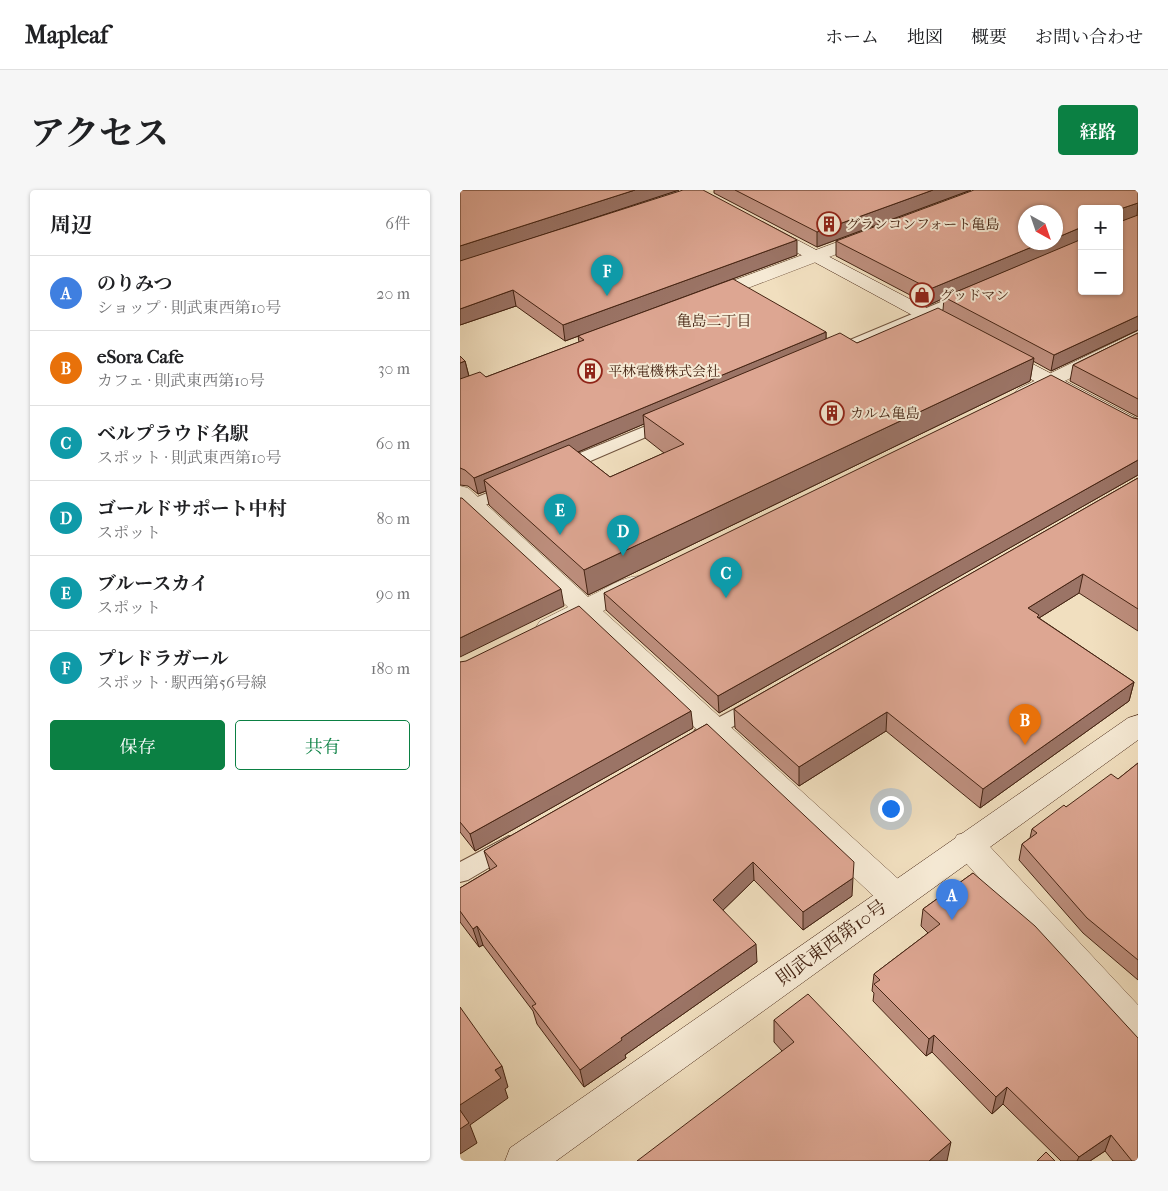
<!DOCTYPE html>
<html lang="ja">
<meta charset="utf-8">
<style>
body{margin:0;font-family:"IM FELL French Canon","Noto Serif JP",serif;background:#f6f6f6;color:#202124}
.controls{position:absolute;right:15px;top:15px;display:grid;overflow:hidden;border-radius:5px;box-shadow:0 1px 4px #0004}
.controls button{width:45px;height:45px;display:grid;place-items:center;padding:0;border:0;border-bottom:1px solid #e0e0e0;background:#fff;color:#202124;font:25px sans-serif}
.compass{position:absolute;left:558px;top:15px;width:45px;height:45px;border-radius:50%;background:#fff;box-shadow:0 1px 4px #0004;rotate:140deg}
.you{position:absolute;left:430px;top:618px;width:18px;height:18px;margin:-12px;border:4px solid #fff;border-radius:50%;background:#1a73e8;box-shadow:0 0 0 8px #1a73e833}
.badge{display:grid;place-items:center;width:32px;height:32px;border-radius:50%;background:#0b8043;color:#fff;font-size:16px;font-weight:700}
.pin{position:absolute;translate:-50% -41px;filter:drop-shadow(0 1px 2px #0008)}
.pin::after{content:'';position:absolute;top:26px;width:18px;height:15px;background:inherit;clip-path:polygon(0 0,100% 0,50% 100%)}
.list{margin:0;padding:0;list-style:none}
h2{display:flex;justify-content:space-between;align-items:center;height:65px;margin:0;padding:0 20px;font-size:21px}
h2 small{font-size:16px;font-weight:400;color:#757577}
.list li{display:grid;grid-template-columns:32px 1fr auto;gap:15px;align-items:center;box-sizing:border-box;height:75px;padding:0 20px;border-top:1px solid #e0e0e0}
.list b{display:block;font-size:19px;white-space:nowrap}
.list p{margin:0;font-size:16px;white-space:nowrap;color:#757577}
.list em{font-size:16px;font-style:normal;color:#757577}
.actions{display:flex;gap:10px;padding:15px 20px}
.actions a{flex:1;padding:11px 0;border:1px solid #0b8043;border-radius:5px;text-align:center;font-size:18px;color:#0b8043}
.actions .main{background:#0b8043;color:#fff}
.map{position:relative;flex:none;width:678px;height:971px;overflow:hidden;border-radius:5px}
header{display:flex;align-items:center;gap:30px;box-sizing:border-box;height:70px;padding:0 25px;background:#fff;border-bottom:1px solid #e0e0e0}
header strong{font-size:24px}
nav{display:flex;gap:28px;margin-inline-start:auto;font-size:18px}
.intro{display:flex;align-items:center;justify-content:space-between;box-sizing:border-box;height:120px;padding:0 30px}
h1{margin:0;font-size:35px}
.button{padding:12px 22px;border-radius:5px;background:#0b8043;color:#fff;font-size:18px;font-weight:700}
main{display:flex;gap:30px;padding:0 30px}
aside{flex:1;background:#fff;border-radius:5px;box-shadow:0 1px 4px #0004}
.map>svg:first-child{display:block}
.lines{fill:none;stroke-linecap:round;stroke-linejoin:round}
.lane-casing{stroke:#70533e;stroke-width:2}
.street-casing{stroke:#70533e;stroke-width:1}
.secondary-casing{stroke:#452413;stroke-width:1}
.lane{fill:#f6ead5;fill-rule:evenodd}
.street{fill:#f6ead5;fill-rule:evenodd}
.secondary{fill:#f6ead5;fill-rule:evenodd}
.wall{fill:#be8f7e;stroke:#452413;fill-rule:evenodd}
.shaded-wall{fill:#9b7466;stroke:#452413}
.building{fill:#dda692;stroke:#452413}
.labels{text-anchor:middle;stroke-width:4;stroke-linejoin:round;paint-order:stroke}
.far-poi-label{font-size:14px;fill:#452413;stroke:#f6ead5;text-anchor:start}
.far-neighbourhood-label{font-size:15px;fill:#452413;stroke:#f6ead5}
.near-street-label{font-size:19px;fill:#452413;stroke:#f6ead5}
</style>
<header>
<strong>Mapleaf</strong>
<nav><a>ホーム</a><a>地図</a><a>概要</a><a>お問い合わせ</a></nav>
</header>
<div class="intro"><h1>アクセス</h1><a class="button">経路</a></div>
<main>
<aside>
<h2>周辺<small>6件</small></h2>
<ul class="list">
<li><span class="badge" style="background:#3f7fe0">A</span><div><b>のりみつ</b><p>ショップ · 則武東西第10号</p></div><em>20 m</em></li>
<li><span class="badge" style="background:#e8710a">B</span><div><b>eSora Cafe</b><p>カフェ · 則武東西第10号</p></div><em>30 m</em></li>
<li><span class="badge" style="background:#0f9aa8">C</span><div><b>ベルプラウド名駅</b><p>スポット · 則武東西第10号</p></div><em>60 m</em></li>
<li><span class="badge" style="background:#0f9aa8">D</span><div><b>ゴールドサポート中村</b><p>スポット</p></div><em>80 m</em></li>
<li><span class="badge" style="background:#0f9aa8">E</span><div><b>ブルースカイ</b><p>スポット</p></div><em>90 m</em></li>
<li><span class="badge" style="background:#0f9aa8">F</span><div><b>プレドラガール</b><p>スポット · 駅西第56号線</p></div><em>180 m</em></li>
</ul>
<div class="actions"><a class="main">保存</a><a>共有</a></div>
</aside>
<div class="map">
<svg width="678" height="971" viewBox="0 0 678 971">
<rect width="100%" height="100%" fill="#f1dfbf"/>
<filter id="stains"><feTurbulence type="fractalNoise" baseFrequency=".004" numOctaves="4"/><feColorMatrix values="0 0 0 0 .2 0 0 0 0 .09 0 0 0 0 .02 0 0 0 .5 -.17"/></filter>
<radialGradient id="worn" r=".72"><stop offset=".6" stop-color="#630" stop-opacity="0"/><stop offset="1" stop-color="#630" stop-opacity=".3"/></radialGradient>
<g class="lines">
<g class="lane-casing">
<path id="lane" d="M507,101L512,102L514,105L512,108L376,166H366L364,163L366,160Z
M208,227L214,229L216,232L214,235L105,282H93L91,278L93,274Z
M52,293L58,294L60,298L58,302L0,325V314Z
M297,507L304,509L307,514L304,519L249,550L242,553L235,550L232,545L235,540Z
M49,646L57,649L60,655L57,661L8,690L0,692V672Z"/>
</g>
<g class="street-casing">
<path id="street" d="M410,40L416,41L419,45L416,49L254,111L247,113L240,111L238,107L240,103Z
M678,141V155L572,207L565,209L558,207L554,203L558,199Z
M0,296L8,298L128,407C146,399 168,382 188,387L192,393L188,399L143,421L447,697L451,706L447,715L435,719L423,715L122,431C108,438 96,448 80,443L76,437L80,431L108,417L0,316Z
M508,642L519,645L678,815V856L665,851L497,663L492,654L497,645Z"/>
</g>
<g class="secondary-casing">
<path id="secondary" d="M303,32L503,137L506,141L503,145L496,147L489,145L297,41L294,37L297,33Z
M539,158L546,160L678,229V245L670,243L532,168L529,164L532,160Z
M678,525V550L96,971H45L50,958L668,528Z"/>
</g>
<use href="#lane" class="lane"/>
<use href="#street" class="street"/>
<use href="#secondary" class="secondary"/>
</g>
<path class="wall" d="M0,0H219L108,36L337,65L105,151L56,116L0,135Z
M254,0H511L357,57L254,3Z
M678,0V140L591,181L573,171L570,191L128,405L29,315L26,301L18,304L8,296L0,295V166L5,171L9,186L26,187L119,152L118,146L366,142V149L397,153L483,120L484,108L469,115L376,66V51ZM622,19L659,101H622ZM184,234L185,248L204,263L150,287L118,262Z
M678,143V227L610,191L613,175Z
M673,228L678,229V285L259,523L146,420L144,403Z
M678,288V441L619,403L579,428L674,492L669,511L520,618L426,541L339,596L275,538L274,519Z
M0,472L233,538L15,661L0,642Z
M247,534L392,706L343,740L294,690L263,720L297,772L165,865L166,868L124,897L77,834L73,821L23,755L19,757L0,732V698L30,680L24,661Z
M678,573V790L623,743L559,670L562,654L570,648L572,639L606,617L658,589Z
M513,683L678,971H653L645,961L630,971H601L543,914L532,924L472,862L466,866L413,811L414,803L412,801L414,784L468,743L461,736L463,719Z
M314,830L487,971L322,861L314,852Z"/>
<path class="shaded-wall" d="M175,0H219L0,72V56Z
M473,0H511L357,57V42Z
M678,13L677,26L659,33L660,19Z
M622,37V50L484,107V108L469,115L470,99L584,52H596V48Z
M337,50V65L105,151L103,135Z
M53,100L56,116L0,135V119Z
M678,126V140L591,181L594,165Z
M366,142V158L183,225L184,234L33,298L24,290L26,301L18,304L14,288Z
M574,168L570,191L128,405L124,380Z
M5,171L9,187L0,190V173Z
M678,270V285L259,523L258,506Z
M623,384L619,403L579,428L568,418Z
M101,399L104,416L0,467V448Z
M674,492L669,511L520,618L523,599Z
M231,521L233,538L15,661L10,644Z
M427,522L426,541L339,596V577Z
M293,672L294,690L255,728L253,710Z
M393,688L392,706L343,740V722Z
M17,736L23,755L19,757L13,739Z
M296,754L297,772L165,865L166,868L124,897L120,880L161,848Z
M474,845L472,862L466,866L469,849Z
M42,876L48,897L45,899L48,908L10,935L17,953L0,964V915L35,880Z
M547,897L543,914L532,924L536,907Z
M651,945L645,961L630,971H617L619,967Z
M491,952L487,971H469Z"/>
<path class="building" d="M0,0H175L0,56Z
M223,0H243L337,50L103,135L53,100L0,119V71Z
M275,0H473L357,42Z
M514,0H678V13L660,19V29L662,31L678,25V126L594,165L484,107L622,49V101H659V19H622V37L596,48V22H566V52H584L470,99L376,51Z
M273,89L366,142L14,288L5,280L0,278V189L20,182L26,187L124,150L118,146Z
M478,118L574,168L124,380L24,290L109,255L150,287L224,254L183,225L380,143L397,153Z
M678,143V209L613,175Z
M0,166L5,171L0,173Z
M591,185L673,228L678,229V270L258,506L144,403Z
M678,288V419L623,384L568,418L579,425L577,427L674,492L523,599L427,522L339,577L274,519Z
M0,308H2L101,399L0,448Z
M119,416L231,521L10,644L0,632V472L6,471Z
M247,534L394,672L393,688L343,722L293,672L253,710L296,754L161,848L162,850L120,880L72,816L76,814L17,736L13,739L0,721V698L37,676L24,661Z
M678,573V770L627,728L562,654L577,643L572,639L604,615L606,617L651,584L658,589Z
M513,683L575,736L678,848V971H672L651,945L619,967L547,897L536,907L474,845L469,849L414,794L420,790L414,784L480,734L463,719Z
M348,804L491,952L469,971H177L334,852L314,830Z
M0,817L42,876L35,880L41,888L0,915Z
M0,920L9,933L0,939Z
M586,962L595,971H577Z"/>
<defs>
<g id="building-ring" transform="scale(1.25)"><circle r="9.5" fill="#f6ead5" stroke="#8f2418" stroke-width="1.5"/><path d="M-4-6H4V6H1V3H-1V6H-4ZM-2.5-4.3h1.7v1.8h-1.7ZM.8-4.3h1.7v1.8H.8ZM-2.5-1h1.7V.8h-1.7ZM.8-1h1.7V.8H.8Z" fill="#8f2418"/></g>
<g id="shop-ring" transform="scale(1.25)"><circle r="9.5" fill="#f6ead5" stroke="#8f2418" stroke-width="1.5"/><path d="M-5-2.5h2.3a2.7 3.5 0 0 1 5.4 0H5L5.5 6h-11ZM-1.5-2.5h3a1.5 2.3 0 0 0-3 0Z" fill="#8f2418"/></g>
</defs>
<g fill-rule="evenodd">
<use href="#building-ring" x="369" y="34"/>
<use href="#shop-ring" x="462" y="105"/>
<use href="#building-ring" x="130" y="181"/>
<use href="#building-ring" x="372" y="223"/>
</g>
<g class="labels">
<g class="far-poi-label">
<text x="386" y="39">グランコンフォート亀島</text>
<text x="480" y="110">グッドマン</text>
<text x="148" y="186">平林電機株式会社</text>
<text x="390" y="228">カルム亀島</text>
</g>
<g class="far-neighbourhood-label">
<text x="254" y="136">亀島二丁目</text>
</g>
<g class="near-street-label">
<text transform="translate(371 752) rotate(-36)" y="7">則武東西第10号</text>
</g>
</g>
<rect width="100%" height="100%" filter="url(#stains)"/>
<rect width="100%" height="100%" fill="url(#worn)"/>
</svg>
<div class="controls">
<button>+</button>
<button>−</button>
</div>
<svg class="compass" viewBox="-18 -18 36 36"><path d="M0-13l5 13h-10z" fill="#e53935"/><path d="M0 13l5-13h-10z" fill="#757577"/></svg>
<div class="you"></div>
<div class="pin badge" style="left:492px;top:730px;background:#3f7fe0">A</div>
<div class="pin badge" style="left:565px;top:555px;background:#e8710a">B</div>
<div class="pin badge" style="left:266px;top:408px;background:#0f9aa8">C</div>
<div class="pin badge" style="left:163px;top:366px;background:#0f9aa8">D</div>
<div class="pin badge" style="left:100px;top:345px;background:#0f9aa8">E</div>
<div class="pin badge" style="left:147px;top:106px;background:#0f9aa8">F</div>
</div>
</main>
